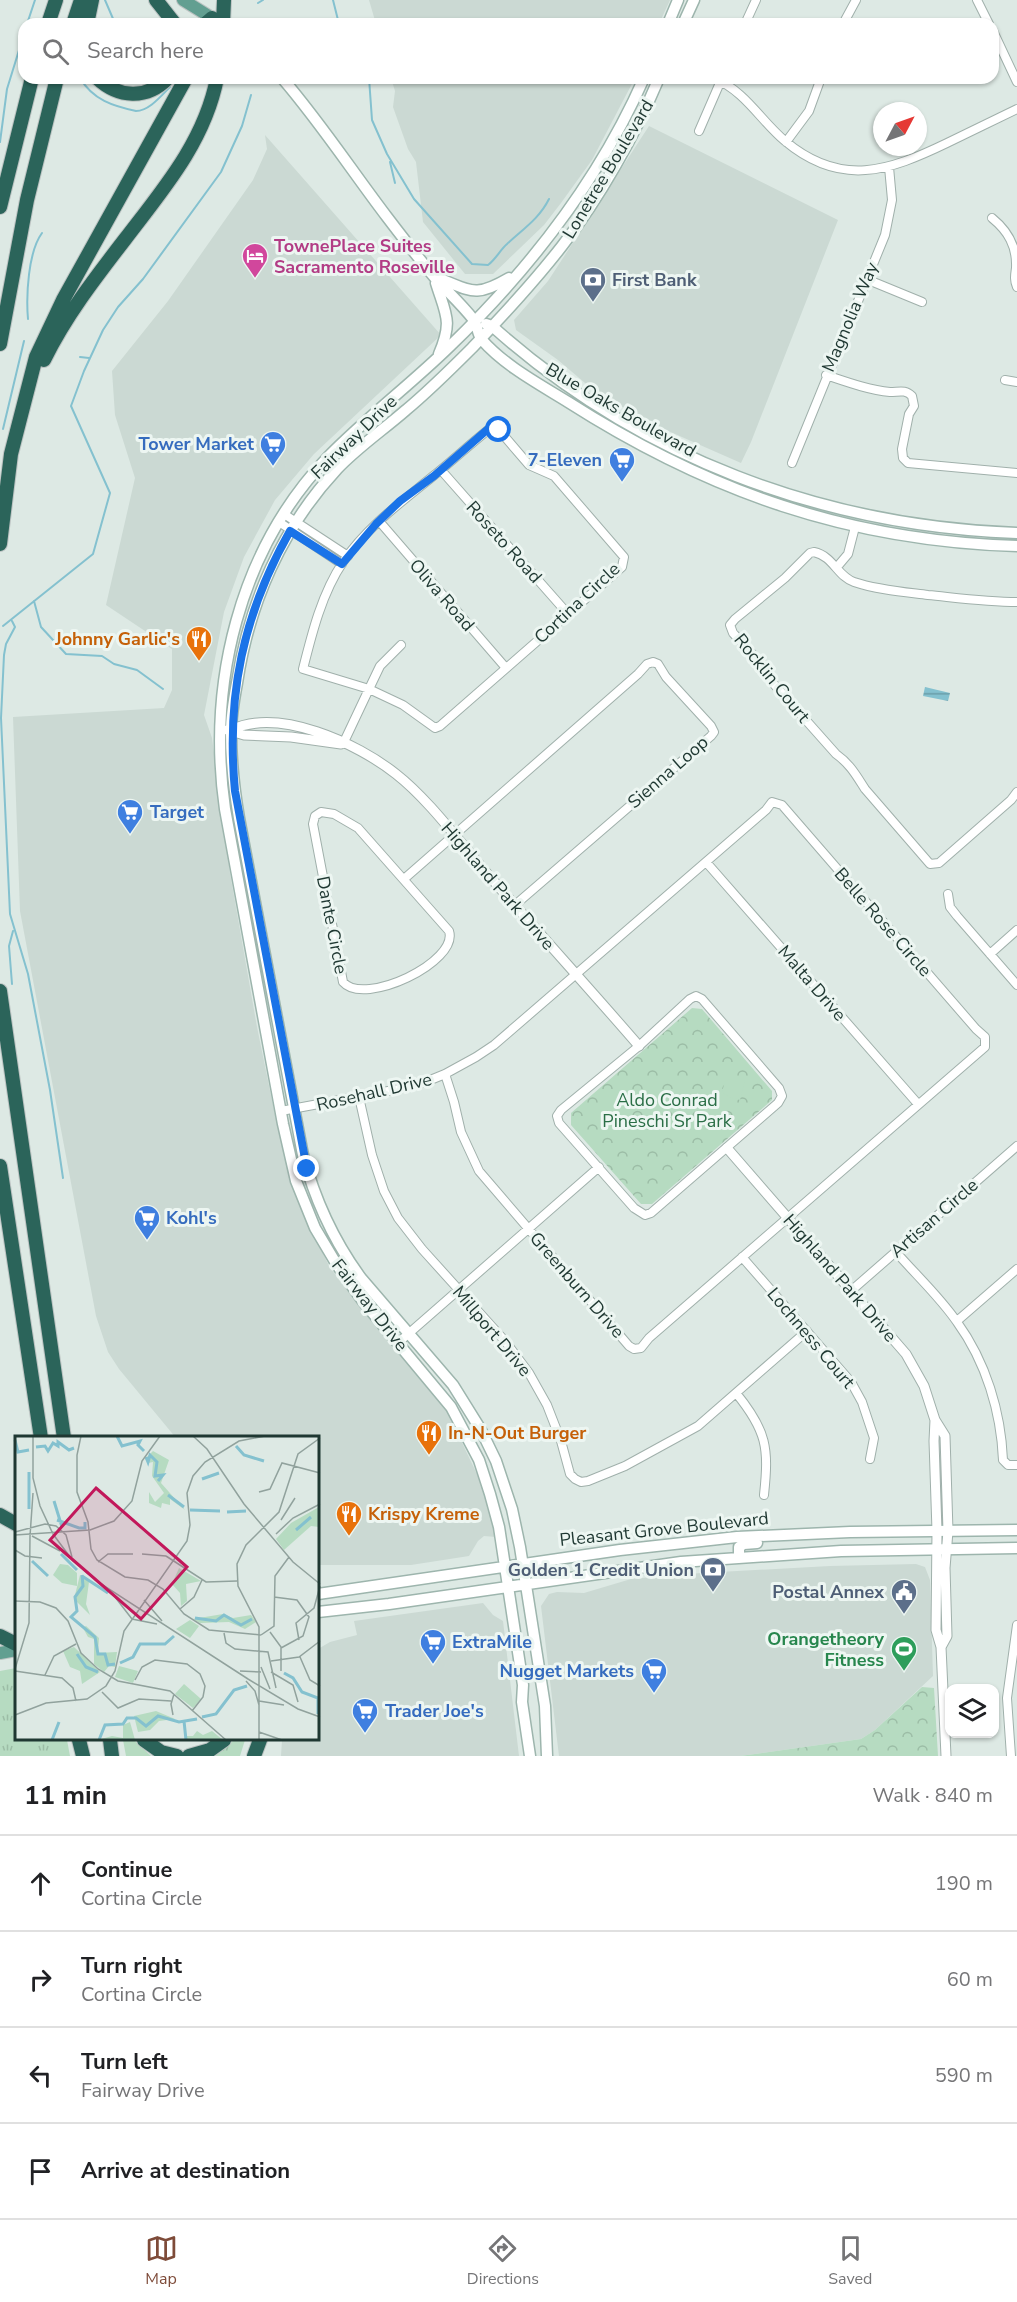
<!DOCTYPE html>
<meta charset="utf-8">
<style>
body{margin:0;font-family:"Nunito Sans",sans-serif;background:#f6f6f6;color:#202124}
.controls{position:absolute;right:18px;bottom:18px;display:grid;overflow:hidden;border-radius:12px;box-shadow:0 2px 4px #0004}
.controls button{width:54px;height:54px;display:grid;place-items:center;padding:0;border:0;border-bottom:2px solid #e0e0e0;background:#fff;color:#202124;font:30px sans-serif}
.compass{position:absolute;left:873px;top:102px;width:54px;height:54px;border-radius:50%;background:#fff;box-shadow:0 2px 4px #0004;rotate:49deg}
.stop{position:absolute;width:18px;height:18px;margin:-14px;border:4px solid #1a73e8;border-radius:50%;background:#fff}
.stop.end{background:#1a73e8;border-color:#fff;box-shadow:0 2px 6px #0008}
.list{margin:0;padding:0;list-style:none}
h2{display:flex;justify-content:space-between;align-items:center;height:78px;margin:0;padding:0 24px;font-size:26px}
h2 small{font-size:20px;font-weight:400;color:#757577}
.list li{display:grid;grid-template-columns:39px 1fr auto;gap:18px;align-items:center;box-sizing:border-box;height:96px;padding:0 24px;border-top:2px solid #e0e0e0}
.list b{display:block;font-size:22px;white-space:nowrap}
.list p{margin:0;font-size:20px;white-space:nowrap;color:#757577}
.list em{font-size:20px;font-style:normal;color:#757577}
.icon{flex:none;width:33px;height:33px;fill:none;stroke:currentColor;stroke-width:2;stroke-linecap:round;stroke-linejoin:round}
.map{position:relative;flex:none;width:1017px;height:1756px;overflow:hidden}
.search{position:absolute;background:#fff;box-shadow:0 2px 4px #0004;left:18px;right:18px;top:18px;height:66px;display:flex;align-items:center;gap:15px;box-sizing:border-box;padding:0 21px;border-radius:18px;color:#757577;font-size:22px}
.sheet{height:462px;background:#fff}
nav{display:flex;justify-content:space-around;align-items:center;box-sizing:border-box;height:84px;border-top:2px solid #e0e0e0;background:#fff;font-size:16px;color:#757577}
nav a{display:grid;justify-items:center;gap:3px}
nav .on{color:#7e4b39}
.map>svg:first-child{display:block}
.built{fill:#cbd9d3}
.grass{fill:url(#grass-tufts)}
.park{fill:url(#park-crowns)}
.garden{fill:#b6dbc1}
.water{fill:url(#water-rules)}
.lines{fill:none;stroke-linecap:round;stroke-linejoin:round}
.stream{stroke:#84c1cf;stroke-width:2}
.minor-casing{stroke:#a0b0ab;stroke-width:10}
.tertiary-casing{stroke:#a0b0ab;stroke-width:11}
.secondary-casing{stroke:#9db5ad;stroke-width:13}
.primary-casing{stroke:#bcc3c2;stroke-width:14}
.motorway-casing{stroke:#bcc3c2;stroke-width:16}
.minor{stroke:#fff;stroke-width:8}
.tertiary{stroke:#fff;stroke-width:9}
.secondary{stroke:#fff;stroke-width:10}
.primary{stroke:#629f91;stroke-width:12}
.motorway{stroke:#2b645a;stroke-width:14}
.route{stroke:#1a73e8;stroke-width:8}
.labels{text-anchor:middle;stroke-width:6;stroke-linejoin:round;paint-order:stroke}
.street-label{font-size:18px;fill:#1f3832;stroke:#edf6f2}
.hotel-label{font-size:18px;font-weight:bold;fill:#b23c85;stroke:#edf6f2;text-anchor:start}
.service-label{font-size:18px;font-weight:bold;fill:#4e5e75;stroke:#edf6f2;text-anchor:end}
.shop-label{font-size:18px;font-weight:bold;fill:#366cbe;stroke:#edf6f2;text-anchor:start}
.food-label{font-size:18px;font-weight:bold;fill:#c56008;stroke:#edf6f2;text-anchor:start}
.park-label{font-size:18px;fill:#2a6e46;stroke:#edf6f2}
.leisure-label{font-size:18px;font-weight:bold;fill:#27864d;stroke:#edf6f2;text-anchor:end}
.inset-river{fill:none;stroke:#84c1cf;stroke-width:3}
.inset-road{fill:none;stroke:#91a29d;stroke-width:1.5}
.view{fill:#c2185b;fill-opacity:0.15;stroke:#c2185b;stroke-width:3}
.inset-edge{fill:none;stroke:#1f3832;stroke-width:3}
</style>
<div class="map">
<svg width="1017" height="1756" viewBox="0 0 1017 1756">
<defs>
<pattern id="grass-tufts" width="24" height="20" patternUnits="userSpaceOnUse" patternTransform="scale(1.5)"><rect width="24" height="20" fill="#b6dbc1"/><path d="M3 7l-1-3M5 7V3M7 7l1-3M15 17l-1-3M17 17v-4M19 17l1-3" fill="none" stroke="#9cbda6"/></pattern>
<pattern id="park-crowns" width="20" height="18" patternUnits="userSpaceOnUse" patternTransform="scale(1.5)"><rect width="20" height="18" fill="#b6dbc1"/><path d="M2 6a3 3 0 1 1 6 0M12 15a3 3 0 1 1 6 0" fill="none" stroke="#9cbda6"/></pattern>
<pattern id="water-rules" width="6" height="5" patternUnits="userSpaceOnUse" patternTransform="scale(1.5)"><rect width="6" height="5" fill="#84c1cf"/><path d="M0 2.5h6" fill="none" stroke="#6b9ea9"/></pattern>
</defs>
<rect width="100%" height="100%" fill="#dde9e4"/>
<path class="built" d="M369,0H670L659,24H376Z
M391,78H635L592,160L561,203L544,225L493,274H465L423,222L416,162L408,149L393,107L395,91Z
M649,126L838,220L751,442L741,463L666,430L598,394L558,360L516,330L514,320L548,281Z
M265,135L441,335L314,454L275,500L244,557L224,612L204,715L212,738L230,873L257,1027L275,1115L295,1195L330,1268L445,1407L485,1491L496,1537L484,1536L478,1541L469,1556L411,1565H318V1438H176L119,1369L108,1352L96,1316L20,911L13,717L164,708L172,690V649L106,605L135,478L115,415L112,371L168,301L253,180L267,149Z
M916,1564L925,1567L930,1580L933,1676L875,1730L861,1739L740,1756H559L541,1606L549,1594L557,1592L584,1593L631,1579L701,1573L830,1566Z
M483,1603L493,1615L503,1621L519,1756H281L282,1740H318V1649L330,1642L357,1635L354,1621Z"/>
<path class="grass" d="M16,1668V1740H67L70,1756H0V1671Z
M123,1740H134L151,1756H126Z
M234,1740H245L240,1756H215Z"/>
<path class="park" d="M692,1008L702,1009L772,1091V1100L652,1204H641L571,1125V1113Z
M922,1687L934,1688L938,1756H740L861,1739L875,1730Z"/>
<path class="garden" d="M732,1079L745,1080L740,1100L729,1097L722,1092L725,1081Z"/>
<path class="water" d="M925,687L950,693L948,701L923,696Z"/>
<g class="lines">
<path class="stream" d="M105,0L114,21L113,24
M333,0L339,24
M258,3L263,0
M27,24L35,0
M80,78C93,100 113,106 136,111C149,111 161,96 170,87
M369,78L372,120L387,154L414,199L472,264L488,265C496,259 500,250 507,244C523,229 539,219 549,199
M126,83L127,78
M0,142L7,89L24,34
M390,162L395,183
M28,319C26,296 28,252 42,233
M80,357L89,358
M3,429L24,341
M34,601L41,627L66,654L102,656L114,664L137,670L163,689
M12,621L15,627L6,644L4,655L1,718L10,914L28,974L50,1090L63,1178
M3,626L93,554L110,493L71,406L84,371L103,330L118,307L143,279L221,172L242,126L251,95
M12,984L9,946L13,931"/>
<g class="minor-casing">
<path id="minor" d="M977,0L989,24
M745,24L756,0
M843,24L856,0
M993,31L1017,82
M714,78C746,92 760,120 785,141C841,188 889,171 947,143C970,132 994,120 1017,109
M699,131L722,78
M786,142L809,111L821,78
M992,218C1008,231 1017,246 1016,268C1015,275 1014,280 1017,287
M866,279L922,302
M826,375C847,382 869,390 890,392C899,392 905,389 912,396L914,406L909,414L902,449L903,458L908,463L1017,473
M1005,380L1017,382
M792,463L885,235L892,200L889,167
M441,470L568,614
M284,514L348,556
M379,521L506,668
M279,522L342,564
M837,567L848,554L855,527
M1017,602C987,602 958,598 928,595C904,592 878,590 854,582C838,577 833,556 814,552L810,553L785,578L735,619L730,625L733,633L755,657L772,682L836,754C850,764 856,775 865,789L930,864L939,863L1011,800L1017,792
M343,744L369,689L403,705L435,728L440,726L622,567L624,557L554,476L529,465L499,430H488C469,445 451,462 432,477C400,503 367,527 343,562C322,593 312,633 303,669L369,689L380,666L401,645
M321,812L334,814L358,828L449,931C459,962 364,1007 343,982L313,824L315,816Z
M706,862L918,1104
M404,879L638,674L647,664L653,662L658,664L666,677L711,726L714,732L711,736L515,905
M948,894L950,907L957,916L1017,985
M990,954L1017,930
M696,996L702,999L779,1088L782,1096L778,1103L651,1213L645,1215L634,1208L559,1123L557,1116L561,1110L639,1046L690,999Z
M359,1097L372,1155L384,1191L398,1218L422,1249L505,1341L529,1373L547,1405L561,1441L570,1474L575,1479L581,1482L588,1481L625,1466L698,1426L807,1331
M281,1111L399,1089L423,1083L445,1074L476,1057L494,1045L766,810L772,802L782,805L976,1029L985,1037V1047L649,1338L641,1348L634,1349L629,1346L479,1171L461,1132L454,1102L445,1074
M896,1252C916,1275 940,1297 957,1322C986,1362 1001,1412 1003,1460L1008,1465H1017
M742,1257L851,1382L862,1402L874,1438L870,1459
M852,1290L1017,1146
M957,1321L1017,1269
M399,1342L599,1167
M736,1393C767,1431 769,1448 764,1495
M1011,1756L1007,1698L1017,1625"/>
</g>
<g class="tertiary-casing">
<path id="tertiary" d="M227,730L244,735L291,737L341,744
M231,730C279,707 357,743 396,774C428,799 458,840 485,871C536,930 588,987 639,1046
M727,1148L906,1354L924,1386L935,1420L945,1436L948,1531L945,1568L947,1636L941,1647
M935,1420L934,1441L937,1531L936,1630L941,1647L946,1756"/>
</g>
<g class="secondary-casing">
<path id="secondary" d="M668,24L678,0
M683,24L694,0
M282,78C320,122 352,171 387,217C403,238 419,259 436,279C448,292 462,305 473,319C478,325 477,334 482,340C505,366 539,384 568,402C709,492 849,541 1017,546
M435,277C471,290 473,299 509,278
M436,283C446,315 453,321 439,354
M486,324L492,326C638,457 822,526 1017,533
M739,1557V1547L744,1544L757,1543
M318,1594L620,1550L737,1537L850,1532L1017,1530
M318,1612L389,1604L681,1562L841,1551L1017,1548
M530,1756L522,1702L523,1685L499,1527L490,1494L479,1460L451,1407L362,1300L337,1265L315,1228L296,1181L283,1124L225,809C207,684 239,550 328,457C366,418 410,385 449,347C529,270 599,180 644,78
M547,1756L545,1706L520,1547L512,1509L496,1461L481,1430L453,1385L361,1278C333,1240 315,1200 303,1155L239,818C234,789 231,761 231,732C231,716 234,699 237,683C249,603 282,528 337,469C358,447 383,430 406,410C429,391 451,369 472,348C503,315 534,282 562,246C599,199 636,133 659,78"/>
</g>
<g class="primary-casing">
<path id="primary" d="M183,0L212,18
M0,1653L16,1650"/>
</g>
<g class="motorway-casing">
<path id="motorway" d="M156,0L175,24
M48,24L56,0
M73,24L81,0
M87,24L92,0
M205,24L212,18
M223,24L224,0
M97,78C118,98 147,100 168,78
M0,207L32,78
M0,344L27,200L57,78
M44,360C68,311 103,268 136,225C171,180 206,135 217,78
M0,544L11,454L36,357L63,300L186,78
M0,991L64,1438
M0,1166L41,1438
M0,1515L16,1524
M0,1636L16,1644
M79,1740L83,1756
M110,1740L112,1756
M144,1740L161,1752L177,1756
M189,1756L210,1750L224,1740
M254,1756L260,1740"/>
</g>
<use href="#minor" class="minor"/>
<use href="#tertiary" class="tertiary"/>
<use href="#secondary" class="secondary"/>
<use href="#primary" class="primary"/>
<use href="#motorway" class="motorway"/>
</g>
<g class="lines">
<path class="route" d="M307,1169L235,791C226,696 243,614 290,531L342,564L376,524L400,501L434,476L488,429L499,430"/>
</g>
<defs>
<g id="hotel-pin" transform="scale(1.35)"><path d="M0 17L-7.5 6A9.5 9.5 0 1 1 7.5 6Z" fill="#d1479c" stroke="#edf6f2"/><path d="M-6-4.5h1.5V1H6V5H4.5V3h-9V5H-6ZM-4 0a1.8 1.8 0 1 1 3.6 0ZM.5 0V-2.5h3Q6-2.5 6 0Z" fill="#fff"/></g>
<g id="bank-pin" transform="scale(1.35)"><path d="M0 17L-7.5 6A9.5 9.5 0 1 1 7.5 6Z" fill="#5c6f8a" stroke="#edf6f2"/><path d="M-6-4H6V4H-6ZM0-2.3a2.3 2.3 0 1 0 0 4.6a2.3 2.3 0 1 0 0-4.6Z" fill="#fff"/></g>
<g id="supermarket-pin" transform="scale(1.35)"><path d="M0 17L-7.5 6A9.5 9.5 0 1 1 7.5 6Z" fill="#3f7fe0" stroke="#edf6f2"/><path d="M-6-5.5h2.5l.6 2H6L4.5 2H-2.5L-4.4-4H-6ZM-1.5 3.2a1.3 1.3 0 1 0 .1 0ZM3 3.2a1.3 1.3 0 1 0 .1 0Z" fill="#fff"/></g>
<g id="restaurant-pin" transform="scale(1.35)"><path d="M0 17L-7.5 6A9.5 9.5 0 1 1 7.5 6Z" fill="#e8710a" stroke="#edf6f2"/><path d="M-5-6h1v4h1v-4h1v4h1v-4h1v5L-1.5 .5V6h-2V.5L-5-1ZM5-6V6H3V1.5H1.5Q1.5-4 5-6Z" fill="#fff"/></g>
<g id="civic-pin" transform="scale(1.35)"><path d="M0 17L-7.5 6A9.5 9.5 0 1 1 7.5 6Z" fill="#5c6f8a" stroke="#edf6f2"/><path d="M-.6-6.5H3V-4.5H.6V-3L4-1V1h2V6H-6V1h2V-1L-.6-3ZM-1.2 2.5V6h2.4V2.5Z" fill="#fff"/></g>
<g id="stadium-pin" transform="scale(1.35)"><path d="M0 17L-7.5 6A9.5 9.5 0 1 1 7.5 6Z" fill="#2e9e5b" stroke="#edf6f2"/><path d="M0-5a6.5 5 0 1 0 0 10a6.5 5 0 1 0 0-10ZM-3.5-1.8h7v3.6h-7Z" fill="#fff"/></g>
</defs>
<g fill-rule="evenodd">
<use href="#hotel-pin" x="255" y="256"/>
<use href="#bank-pin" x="593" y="280"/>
<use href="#supermarket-pin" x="273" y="444"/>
<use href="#supermarket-pin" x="622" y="460"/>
<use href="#restaurant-pin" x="199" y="639"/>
<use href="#supermarket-pin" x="130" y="812"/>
<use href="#supermarket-pin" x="147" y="1218"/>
<use href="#restaurant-pin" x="429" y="1433"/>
<use href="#restaurant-pin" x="349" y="1514"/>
<use href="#bank-pin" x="713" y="1570"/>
<use href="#civic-pin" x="904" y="1592"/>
<use href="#supermarket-pin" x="433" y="1642"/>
<use href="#stadium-pin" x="904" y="1649"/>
<use href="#supermarket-pin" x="654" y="1671"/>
<use href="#supermarket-pin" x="365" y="1711"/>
</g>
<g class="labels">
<g class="street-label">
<text transform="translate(608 169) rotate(-59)" y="6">Lonetree Boulevard</text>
<text transform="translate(850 317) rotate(-67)" y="6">Magnolia Way</text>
<text transform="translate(621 410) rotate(30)" y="6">Blue Oaks Boulevard</text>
<text transform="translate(354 437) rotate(-44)" y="6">Fairway Drive</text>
<text transform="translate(504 542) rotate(48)" y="6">Roseto Road</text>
<text transform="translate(442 595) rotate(49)" y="6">Oliva Road</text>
<text transform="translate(577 603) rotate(-43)" y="6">Cortina Circle</text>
<text transform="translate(772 678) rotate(51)" y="6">Rocklin Court</text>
<text transform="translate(668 772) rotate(-41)" y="6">Sienna Loop</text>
<text transform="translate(498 886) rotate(49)" y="6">Highland Park Drive</text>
<text transform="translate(883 922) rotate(49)" y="6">Belle Rose Circle</text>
<text transform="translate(332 925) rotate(79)" y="6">Dante Circle</text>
<text transform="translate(812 983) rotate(49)" y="6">Malta Drive</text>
<text transform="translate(374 1092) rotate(-13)" y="6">Rosehall Drive</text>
<text transform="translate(934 1218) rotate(-41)" y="6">Artisan Circle</text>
<text transform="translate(840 1278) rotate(49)" y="6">Highland Park Drive</text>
<text transform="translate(577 1285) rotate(49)" y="6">Greenburn Drive</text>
<text transform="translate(370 1305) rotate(52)" y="6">Fairway Drive</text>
<text transform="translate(492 1331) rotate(50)" y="6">Millport Drive</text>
<text transform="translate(811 1338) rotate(50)" y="6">Lochness Court</text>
<text transform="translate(664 1529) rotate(-6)" y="6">Pleasant Grove Boulevard</text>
</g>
<g class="hotel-label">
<text x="274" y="252">TownePlace Suites<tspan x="274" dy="21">Sacramento Roseville</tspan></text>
</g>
<g class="service-label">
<text x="612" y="286" text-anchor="start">First Bank</text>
<text x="694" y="1576">Golden 1 Credit Union</text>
<text x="884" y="1598">Postal Annex</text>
</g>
<g class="shop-label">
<text x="254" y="450" text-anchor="end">Tower Market</text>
<text x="602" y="466" text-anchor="end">7-Eleven</text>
<text x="150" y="818">Target</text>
<text x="166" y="1224">Kohl's</text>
<text x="452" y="1648">ExtraMile</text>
<text x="634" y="1677" text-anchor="end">Nugget Markets</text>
<text x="385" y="1717">Trader Joe's</text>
</g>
<g class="food-label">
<text x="180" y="645" text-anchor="end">Johnny Garlic's</text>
<text x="448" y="1439">In-N-Out Burger</text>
<text x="368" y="1520">Krispy Kreme</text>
</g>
<g class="park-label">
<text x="667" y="1106">Aldo Conrad<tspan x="667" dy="21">Pineschi Sr Park</tspan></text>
</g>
<g class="leisure-label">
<text x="884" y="1645">Orangetheory<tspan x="884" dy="21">Fitness</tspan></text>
</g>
</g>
<g transform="translate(15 1436)">
<rect width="304" height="304" fill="#dde9e4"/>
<path d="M65,139L74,146L71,168L75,179L59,163ZM71,190L84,202L83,217L102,216L100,231L94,230L89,236L79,228V203L73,201L68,192ZM104,230L123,235L118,247L100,241ZM169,248L186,263L178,272L160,258ZM115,286L120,304H83L97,300L108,302V289ZM182,295L188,299L197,295L208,304H171V300H178Z" fill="#b6dbc1"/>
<path d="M208,178L218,182L236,179L241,186L230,193L214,186L185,187L178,183ZM175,184L184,190L175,202L161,193ZM141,275L160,283L144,285L135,294L123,296L119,280Z" fill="#b6dbc1"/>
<path d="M138,15L154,24L146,47L170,74L155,63V69L147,67L146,72L134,67V56L140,66L149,57L137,40L138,26L133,27L130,23ZM304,71V91L296,90L269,114L261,103L276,87ZM164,132L186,145L171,148L172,165L166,170L165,157L157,148ZM59,211L85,236L67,248L65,235L55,231L48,215Z" fill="#b6dbc1"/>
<path d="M45,128L53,129L62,137V150L47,147L38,139Z" fill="#b6dbc1"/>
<path class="inset-river" d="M102,0L107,10L125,5L123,9L129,15M0,4L3,16L14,14M221,10L229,19L249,25M21,11L30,10L33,15L38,7L43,10V6L54,14L59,12M131,21L133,26L135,19L142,26L140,40L148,39L143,45M187,43L204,37M153,59L169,71M39,65L47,91M14,73V36M175,74L205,75M212,76L231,75M42,84L64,92H70V86M281,94L296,81M46,118L62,134M17,125L33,140M67,139L68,150L60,161L62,175L56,181L80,201L83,218H90L93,229L100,228M67,140L93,157M180,182L201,185L209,179L226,189L237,183M62,218L71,231L83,236M105,227L118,221L125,208H150L159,200M269,237L278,242L287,256L303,262V278M187,281L201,278L219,254L232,250M169,285L171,304M37,304L44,286M84,304L90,289L108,288L112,282H121L131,290L143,280L164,286L182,283"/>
<path class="inset-road" d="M18,0V42L25,70L38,98L58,125L83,146L233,243L283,273L305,281M66,0L62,19V56L73,86L76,113L82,124L110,141L133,144L148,153L169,178L194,194L246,199M178,0L192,13L229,68L278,126L305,148M244,56L255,53L267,27L305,37M266,84L280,62M0,96L30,88L41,90L51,99L57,121M261,98L278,82L305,68M0,99L75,94L99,85L117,65L127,25L145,0M15,100L18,57M17,100L45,115M0,114L10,120L27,122M127,118L151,120M151,120L191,146L222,145M83,126L93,118H118M100,161L117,183L142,188M259,161L282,164L294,181L288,200L266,212M129,164L147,185M0,165L25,166L41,172L53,185L66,217L83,233L103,245L155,255L211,304M165,173L179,161L187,144M255,196L266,211V235M209,197L211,207L220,213L253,216L261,252M246,199L259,190L260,140L274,121M284,204L281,187L299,172L305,150M285,221L295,244L305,250M256,225L284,221L305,205M246,231L255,253M0,233L14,187L15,100M0,235L47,242L58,252L61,265M225,235L246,236M256,236L278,249L283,266M30,239L39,220L61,208M120,244L127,231L140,224L172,228L185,238L190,250L188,261L177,275M231,245L240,255L244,269M87,256L103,272L124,263L156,265M244,265L269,269M0,279L31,267L72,263L91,250L100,235L109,195L172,105L175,89L172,57L178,40L190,26L224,5L250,0M158,279L156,268L159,258M244,296L267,304M244,304V191L223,150L222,128L231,109L264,76L283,18L305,2"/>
<path class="view" d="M81,52L172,131L126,183L35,104Z"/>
<rect width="304" height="304" class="inset-edge"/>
</g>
</svg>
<div class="controls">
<button><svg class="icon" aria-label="layers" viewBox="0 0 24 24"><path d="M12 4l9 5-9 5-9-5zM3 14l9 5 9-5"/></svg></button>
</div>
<svg class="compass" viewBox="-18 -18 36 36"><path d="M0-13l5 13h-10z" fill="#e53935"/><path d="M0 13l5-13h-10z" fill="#757577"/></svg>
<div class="stop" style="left:499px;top:430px"></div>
<div class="stop end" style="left:307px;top:1169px"></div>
<div class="search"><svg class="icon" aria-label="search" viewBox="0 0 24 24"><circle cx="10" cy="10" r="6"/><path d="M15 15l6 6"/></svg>Search here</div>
</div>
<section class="sheet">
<h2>11 min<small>Walk · 840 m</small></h2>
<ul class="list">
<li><svg class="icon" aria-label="ahead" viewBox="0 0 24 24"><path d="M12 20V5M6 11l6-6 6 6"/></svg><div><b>Continue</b><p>Cortina Circle</p></div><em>190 m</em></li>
<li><svg class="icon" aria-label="right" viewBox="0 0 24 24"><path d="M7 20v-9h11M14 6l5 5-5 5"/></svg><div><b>Turn right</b><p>Cortina Circle</p></div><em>60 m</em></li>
<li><svg class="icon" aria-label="left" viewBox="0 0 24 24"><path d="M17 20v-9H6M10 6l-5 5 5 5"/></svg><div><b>Turn left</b><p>Fairway Drive</p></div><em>590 m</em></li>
<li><svg class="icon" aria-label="arrive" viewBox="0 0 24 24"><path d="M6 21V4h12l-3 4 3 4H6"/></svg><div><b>Arrive at destination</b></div></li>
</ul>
</section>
<nav>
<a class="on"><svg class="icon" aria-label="map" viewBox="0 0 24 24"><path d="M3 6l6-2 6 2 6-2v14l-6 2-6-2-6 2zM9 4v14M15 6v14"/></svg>Map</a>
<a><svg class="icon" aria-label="directions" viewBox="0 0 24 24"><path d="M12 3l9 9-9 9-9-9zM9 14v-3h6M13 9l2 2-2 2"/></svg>Directions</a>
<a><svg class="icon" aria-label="saved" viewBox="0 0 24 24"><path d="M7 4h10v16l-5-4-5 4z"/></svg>Saved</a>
</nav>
